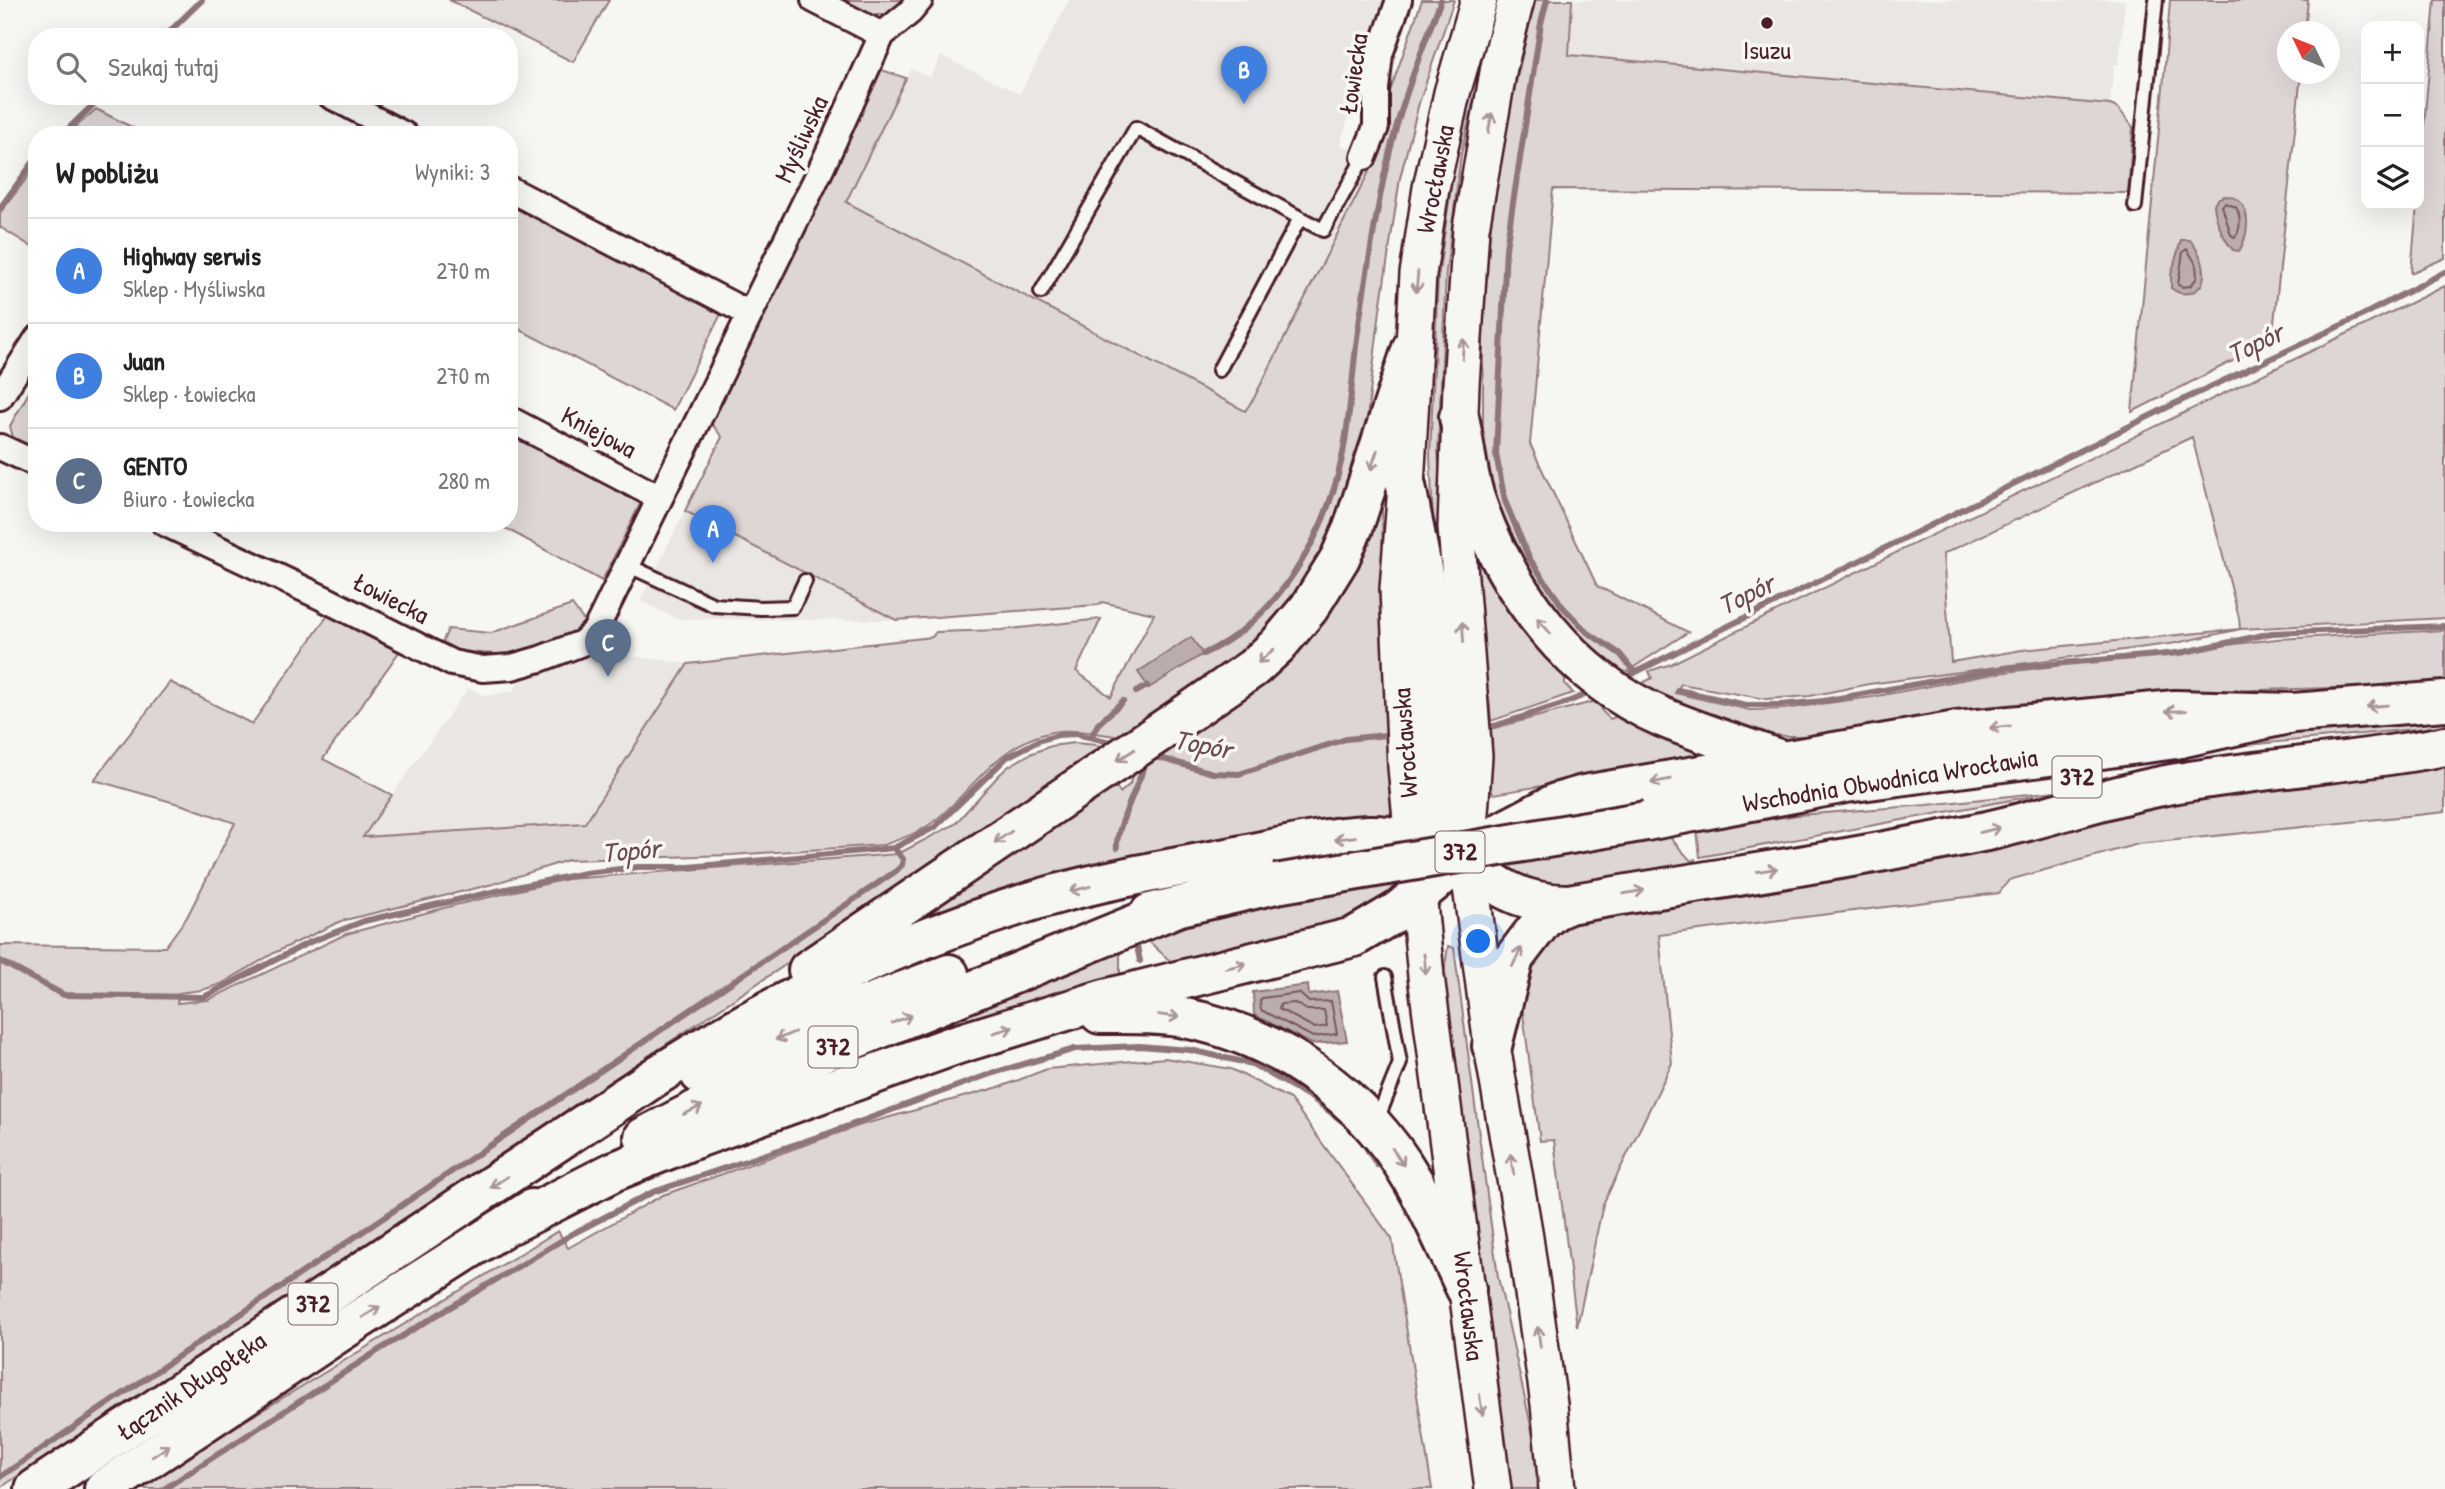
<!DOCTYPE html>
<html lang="pl">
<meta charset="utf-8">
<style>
body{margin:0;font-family:"Patrick Hand",sans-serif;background:#f6f6f6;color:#222}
.controls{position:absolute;right:21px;top:21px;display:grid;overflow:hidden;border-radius:14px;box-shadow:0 7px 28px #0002}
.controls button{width:63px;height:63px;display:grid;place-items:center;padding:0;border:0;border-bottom:2px solid #e0e0e0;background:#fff;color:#222;font:35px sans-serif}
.compass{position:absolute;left:2277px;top:21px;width:63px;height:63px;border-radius:50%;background:#fff;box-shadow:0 7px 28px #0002;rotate:313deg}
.you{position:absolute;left:1479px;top:942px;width:24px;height:24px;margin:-18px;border:5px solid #fff;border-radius:50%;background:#1a73e8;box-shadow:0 0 0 10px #1a73e833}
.badge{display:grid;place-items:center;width:46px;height:46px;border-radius:50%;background:#b45309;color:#fff;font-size:23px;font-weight:700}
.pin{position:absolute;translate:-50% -58px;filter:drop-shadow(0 2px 4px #0008)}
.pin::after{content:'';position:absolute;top:37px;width:24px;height:21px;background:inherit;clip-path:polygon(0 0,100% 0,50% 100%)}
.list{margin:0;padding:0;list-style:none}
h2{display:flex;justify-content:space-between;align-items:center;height:91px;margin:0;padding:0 28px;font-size:30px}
h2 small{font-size:23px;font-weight:400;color:#767676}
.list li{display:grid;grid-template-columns:46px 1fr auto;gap:21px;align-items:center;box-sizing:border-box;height:105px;padding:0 28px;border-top:2px solid #e0e0e0}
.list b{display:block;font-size:26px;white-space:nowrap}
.list p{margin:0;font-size:23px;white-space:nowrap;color:#767676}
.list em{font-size:23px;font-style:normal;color:#767676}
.icon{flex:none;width:38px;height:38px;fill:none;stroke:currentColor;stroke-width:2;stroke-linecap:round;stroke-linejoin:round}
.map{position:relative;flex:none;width:2445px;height:1489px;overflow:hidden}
.search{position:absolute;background:#fff;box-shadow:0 7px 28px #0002;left:28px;top:28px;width:490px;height:77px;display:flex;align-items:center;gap:18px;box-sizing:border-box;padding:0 24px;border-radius:28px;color:#767676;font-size:26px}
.panel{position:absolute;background:#fff;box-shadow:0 7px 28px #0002;left:28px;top:126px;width:490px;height:406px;border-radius:28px}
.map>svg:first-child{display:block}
.built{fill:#e9e6e3}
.green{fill:#ddd6d5;stroke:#947a80;stroke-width:2;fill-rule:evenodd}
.water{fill:#bbadae;stroke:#8e747a;stroke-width:2}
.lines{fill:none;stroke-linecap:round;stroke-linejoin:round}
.shore{stroke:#77585f;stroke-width:2}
.stream{stroke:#8e747a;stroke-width:6}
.lane-casing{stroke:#4a1f2b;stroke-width:18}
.street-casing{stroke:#4a1f2b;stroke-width:30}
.secondary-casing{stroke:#4a1f2b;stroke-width:40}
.primary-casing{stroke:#4a1f2b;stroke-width:44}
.lane{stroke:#f6f6f2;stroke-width:12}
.street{stroke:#f6f6f2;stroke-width:24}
.secondary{stroke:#f6f6f2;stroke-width:35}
.primary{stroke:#f6f6f2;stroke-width:38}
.primary-bridge-casing{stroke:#4a1f2b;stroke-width:44;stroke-linecap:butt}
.primary-bridge{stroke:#f6f6f2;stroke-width:38}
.oneway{stroke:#a99598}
.poi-dot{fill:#4a1f2b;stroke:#f6f6f2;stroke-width:2.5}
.labels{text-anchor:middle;stroke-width:7;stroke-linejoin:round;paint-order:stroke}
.shield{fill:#f6f6f2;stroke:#7e6067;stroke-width:2}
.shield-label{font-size:24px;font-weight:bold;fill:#4a1f2b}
.poi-label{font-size:26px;fill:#4a1f2b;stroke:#f6f6f2}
.street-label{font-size:26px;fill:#4a1f2b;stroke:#f6f6f2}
.water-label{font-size:28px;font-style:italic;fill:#6c4a52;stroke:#f6f6f2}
</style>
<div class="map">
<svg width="2445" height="1489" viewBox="0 0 2445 1489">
<rect width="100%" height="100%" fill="#f6f6f2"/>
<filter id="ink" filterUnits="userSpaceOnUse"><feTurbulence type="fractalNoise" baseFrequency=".0143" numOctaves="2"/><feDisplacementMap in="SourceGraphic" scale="14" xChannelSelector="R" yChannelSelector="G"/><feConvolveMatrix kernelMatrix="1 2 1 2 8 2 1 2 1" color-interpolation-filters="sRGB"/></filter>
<g filter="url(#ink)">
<path class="built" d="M1069,0H1387L1340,144L1374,162L1254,398L1245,411L846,202L911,69L930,78L941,56L1020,94Z
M1572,0H2125L2119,64H2114L2110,105L1568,54Z
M685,511L763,550L896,620L678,619L640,601Z
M602,652L688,664L585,823L362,837L468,688L485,696L513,691L525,674Z"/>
<path class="green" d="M449,0H609L573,62Z
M834,0H903L890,15H863Z
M1422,0H1454L1419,103L1400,178L1380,310L1366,427L1342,522L1289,609L1241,655L1122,737C1100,734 1074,728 1052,732C999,743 975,787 937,819C922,832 901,839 883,845L731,855L568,860L493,884L341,921L276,952L221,984L202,990L179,993L177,1003L208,1000L346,934L455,905L567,879L898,854L955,824L998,776L1009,766L1030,754L1051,746L1074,743L1097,745L1108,750L0,1488V945L165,947L187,917L235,823L186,806L94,780L170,682L252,724L328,615L399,652L323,759L392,795L363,837L585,823L688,664L932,637L936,632L1002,630L1101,619L1076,671L1111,697L1154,614L1102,602L1098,605L896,620L685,511L722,437L711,423L879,69L906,78L846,202L1245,411L1254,398L1374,162L1388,97Z
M1535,0H1572L1569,55L2110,105L2118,108L2133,127L2128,193L1553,189L1530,444L1597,586L1688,632L1620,676L1537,600L1492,501L1483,451V318L1491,221L1506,126Z
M2170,0H2308L2305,31L2288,32V74H2301L2272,341L2132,412L2165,66Z
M2435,0H2445V258L2411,273L2417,205H2419V183Z
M1483,40L1487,41L1461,155L1446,272L1438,450L1443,532L1451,620L1435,561L1430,455L1438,278L1457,146Z
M96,109L147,135H67Z
M37,165V250L0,227V213Z
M509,199L724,308L673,410L509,324Z
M2445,286V618L2241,629L2176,643L1869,684L1810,696L1766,699L1681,684L1675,693L1750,710L1784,709L1872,697L1998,673L2276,639L2445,630V685L2255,690L2038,706L1830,736H1786L1746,732L1706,722L1639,685L1652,678L1649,671L1671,664C1928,535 2187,412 2445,286ZM2192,437L2239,618L2240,629L2022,650L1951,662L1943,554Z
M37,378V452L14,441L10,426Z
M509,407L639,475L642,500L602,581L496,523H509Z
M1380,504L1382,506L1385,703L1390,797L1393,805L1389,817L851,952L1112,780L1120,793L1130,784L1131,778L1129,770L1168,744L1185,748L1196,743L1189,731Z
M1468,524L1565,667V684L1573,693L1491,721L1489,697L1482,696Z
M572,605L584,621C562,653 507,657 472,652C461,651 450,651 443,641L448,629L491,633Z
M1600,700L1602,711L1610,719L1623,714L1731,749L1608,775L1494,794C1486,785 1488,769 1487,757L1492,756L1490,729Z
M2445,718V726L2206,749L2268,734Z
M2445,755V812L2138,844L2009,880L1999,893L1659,935L1672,1063L1603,1204L1577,1327L1554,1140L1540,1141L1522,1006L1523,975L1555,922L2100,811Z
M2075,789L2035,803L2033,796L1700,857L1697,830L1798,815L1927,805Z
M1666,833L1691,861L1695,859V867L1559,888L1529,881L1513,873L1504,863Z
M1398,882L1395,894L1388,900L1317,934L1170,961L1142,935L1260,906Z
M1120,946V975L902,1048L716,1107Z
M1448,946L1454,948L1498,1277L1545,1489H1506L1441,992Z
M1165,1058L1231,1069L1290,1099L1392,1239L1432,1489H141L243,1422L558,1231L568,1248L663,1195L861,1125L1003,1086L1047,1069Z"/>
<path class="water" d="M2225,196C2252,196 2251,233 2239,251L2233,250C2223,238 2215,220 2214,204L2219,198Z
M2181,240H2190C2198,250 2205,263 2204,276C2202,294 2183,298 2171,288V275Z
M1191,637L1203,654L1149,688L1138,672Z
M1308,985L1309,995L1337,991L1347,1041L1312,1044L1254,1015L1253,992Z"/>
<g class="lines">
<path class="shore" d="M2225,203L2236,207C2241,216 2241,230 2235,237L2231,235L2222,206Z
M2187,249L2196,264L2197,278L2190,286L2183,287L2178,285L2183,252Z
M1299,993L1309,1002L1331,1001L1337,1034L1313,1037L1261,1010L1260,1001L1262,998Z
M1295,1003L1307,1010H1324L1327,1026L1315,1028L1279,1009L1281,1004Z"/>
<path class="stream" d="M1547,0L1541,23L1506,248L1496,454L1505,501L1529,558L1563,607L1587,632L1620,654L1635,673
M164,37L202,0
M62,135L102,96
M0,208L37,157
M1203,654C1278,620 1325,537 1342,458C1350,419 1352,378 1357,338C1364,290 1371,244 1380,197C1392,128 1416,64 1441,0
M1622,679L2172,405L2363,315L2445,272
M1678,690L1746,705H1781L1823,701L2005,668L2180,653L2272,633L2445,626
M1136,692L1147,686
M1483,726H1494L1565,703L1592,692
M1091,737L1098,724L1123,701
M1149,755L1213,773L1239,774L1346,739L1396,734
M1117,848C1114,832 1142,776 1148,757
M1137,946L1140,961
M0,961L64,995L204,997L310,942L364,921L501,890L585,873L638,867H689L894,848L935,827L1007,757L1038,741L1058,735L1076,734L1119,744
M1362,1141L1377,1165
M0,1477L896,871L902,865L903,859L894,848
M164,1489L379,1350L574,1233L653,1192L829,1133L993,1073L1075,1049L1139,1046L1190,1050L1252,1064L1312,1098L1345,1123"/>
<g class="lane-casing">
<path id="lane" d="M2135,206L2156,0
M1041,292L1136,128L1300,218
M1219,370L1300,218L1323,230L1364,157
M627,565L714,605L761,608L793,607L805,581
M1377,1120L1400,1063L1385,977"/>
</g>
<g class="street-casing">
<path id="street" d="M814,0L882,35
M331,96L405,135
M1364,157L1376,127V89L1380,54L1399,0
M509,189L748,313
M0,397L37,339
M509,419L660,498
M0,447L37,464
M164,523L323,598L452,663L483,669L512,667L540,659L582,643L595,631L821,169L882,35L910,12L920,0"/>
</g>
<g class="secondary-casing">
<path id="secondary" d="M1479,0L1452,93L1431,188L1418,274L1406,486L1398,589L1406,767L1426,976L1493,1489
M1516,0L1499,67L1471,228L1461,385L1456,527L1474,756L1467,856L1492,1046L1524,1231L1549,1404L1557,1489"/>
</g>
<g class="primary-casing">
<path id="primary" d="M1459,417C1465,444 1467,475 1476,501C1507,592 1572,678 1662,717C1700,733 1739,745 1778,759
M1406,486L1425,584L1442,805C1462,867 1502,904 1569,904C1707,880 1845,861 1982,832C2046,819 2108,795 2172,784C2262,768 2355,763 2445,746
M1646,821L1846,783L2176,739L2293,713L2445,701
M1150,913L1276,884
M808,970L1182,717L1253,668L1277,646L1309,608L1340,558L1353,528L1412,348
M1100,1014C1128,1014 1156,1013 1185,1018C1278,1036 1364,1096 1412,1179C1433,1214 1448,1252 1466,1289
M1492,1046L1514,958L1543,920L1555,910L1569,904
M700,1074L794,1032L949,974
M644,1137L741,1087L796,1063L1175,908
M511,1224L615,1171L694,1139L955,1045L1105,999L1354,937L1398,911L1467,856L1505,830L1556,803L1584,795L1957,731L2175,710L2293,713
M35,1489L661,1073C781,997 910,937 1046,897C1104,880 1163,870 1222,859C1270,850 1320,837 1369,835C1400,834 1433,847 1462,854
M104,1489L338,1333L532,1209"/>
</g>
<use href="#lane" class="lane"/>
<use href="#street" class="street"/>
<use href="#secondary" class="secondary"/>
<use href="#primary" class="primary"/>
<g class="primary-bridge-casing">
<path id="primary-bridge" d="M1276,884L1646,821"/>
</g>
<use href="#primary-bridge" class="primary-bridge"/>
</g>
<defs><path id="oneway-shaft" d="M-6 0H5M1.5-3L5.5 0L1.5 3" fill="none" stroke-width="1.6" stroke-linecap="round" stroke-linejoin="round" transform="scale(1.75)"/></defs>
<g class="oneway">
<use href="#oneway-shaft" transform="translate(1490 123) rotate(-80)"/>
<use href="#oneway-shaft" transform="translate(1417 282) rotate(95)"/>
<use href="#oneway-shaft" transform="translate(1463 349) rotate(-86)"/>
<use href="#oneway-shaft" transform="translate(1374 460) rotate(109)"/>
<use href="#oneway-shaft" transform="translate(1544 626) rotate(-131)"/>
<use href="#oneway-shaft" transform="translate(1463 632) rotate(-94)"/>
<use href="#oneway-shaft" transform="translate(1266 656) rotate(139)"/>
<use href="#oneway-shaft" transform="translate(2377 706) rotate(175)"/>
<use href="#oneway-shaft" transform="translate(2176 711) rotate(178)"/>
<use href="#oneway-shaft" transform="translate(2000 727) rotate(174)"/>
<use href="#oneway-shaft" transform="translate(1126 755) rotate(147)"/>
<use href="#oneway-shaft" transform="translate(1661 781) rotate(170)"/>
<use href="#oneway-shaft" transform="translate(1990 830) rotate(-14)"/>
<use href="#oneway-shaft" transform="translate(1003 837) rotate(146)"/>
<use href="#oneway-shaft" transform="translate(1345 838) rotate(173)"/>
<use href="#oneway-shaft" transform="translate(1767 870) rotate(-9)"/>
<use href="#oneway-shaft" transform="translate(1080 889) rotate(166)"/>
<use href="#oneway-shaft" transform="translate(1634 892) rotate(-10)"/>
<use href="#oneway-shaft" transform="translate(1517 957) rotate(-64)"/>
<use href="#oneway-shaft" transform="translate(1425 964) rotate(84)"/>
<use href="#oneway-shaft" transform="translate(1236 966) rotate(-13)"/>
<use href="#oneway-shaft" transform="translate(1169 1016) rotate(7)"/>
<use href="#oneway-shaft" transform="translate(902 1019) rotate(-22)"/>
<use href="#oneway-shaft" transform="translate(1003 1030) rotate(-17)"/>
<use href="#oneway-shaft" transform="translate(785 1036) rotate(157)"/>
<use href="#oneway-shaft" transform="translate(693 1110) rotate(-26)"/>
<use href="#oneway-shaft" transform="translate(1398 1157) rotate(56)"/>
<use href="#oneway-shaft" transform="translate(1512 1164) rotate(-100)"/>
<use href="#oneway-shaft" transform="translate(499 1182) rotate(147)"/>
<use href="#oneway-shaft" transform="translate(371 1312) rotate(-32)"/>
<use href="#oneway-shaft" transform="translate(1539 1337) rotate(-98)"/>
<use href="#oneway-shaft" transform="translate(1481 1405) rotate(82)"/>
<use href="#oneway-shaft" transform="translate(161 1451) rotate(-34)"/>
</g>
</g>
<circle class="poi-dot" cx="1767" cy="23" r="7"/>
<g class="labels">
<g class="shield">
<rect x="2052.5" y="756.5" width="49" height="41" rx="5"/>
<rect x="1435.5" y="831.5" width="49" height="41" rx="5"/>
<rect x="808.5" y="1026.5" width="49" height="41" rx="5"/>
<rect x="288.5" y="1283.5" width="49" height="41" rx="5"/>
</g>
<g class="shield-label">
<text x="2077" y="785">372</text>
<text x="1460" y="860">372</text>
<text x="833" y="1055">372</text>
<text x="313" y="1312">372</text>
</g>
<g class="poi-label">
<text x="1767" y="59">Isuzu</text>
</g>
<g class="street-label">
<text transform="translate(1353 74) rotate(-82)" y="9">Łowiecka</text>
<text transform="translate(801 139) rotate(-65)" y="9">Myśliwska</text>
<text transform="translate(1435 179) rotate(-79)" y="9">Wrocławska</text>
<text transform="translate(599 432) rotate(28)" y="9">Kniejowa</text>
<text transform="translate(391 598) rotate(27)" y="9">Łowiecka</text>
<text transform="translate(1405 743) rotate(-94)" y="9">Wrocławska</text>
<text transform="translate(1890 780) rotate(-9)" y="9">Wschodnia Obwodnica Wrocławia</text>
<text transform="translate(1469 1306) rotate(83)" y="9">Wrocławska</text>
<text transform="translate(191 1386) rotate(-34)" y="9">Łącznik Długołęka</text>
</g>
<g class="water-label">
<text transform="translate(2255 343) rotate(-26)" y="10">Topór</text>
<text transform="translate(1746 594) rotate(-26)" y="10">Topór</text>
<text transform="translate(1203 744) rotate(11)" y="10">Topór</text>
<text transform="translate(631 850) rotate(-5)" y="10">Topór</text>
</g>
</g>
</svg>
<div class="controls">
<button>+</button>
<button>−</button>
<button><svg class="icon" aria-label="layers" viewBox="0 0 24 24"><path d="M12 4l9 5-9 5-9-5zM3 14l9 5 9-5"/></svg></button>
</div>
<svg class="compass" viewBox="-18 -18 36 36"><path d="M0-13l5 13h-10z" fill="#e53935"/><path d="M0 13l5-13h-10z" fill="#767676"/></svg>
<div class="you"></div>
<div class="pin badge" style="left:713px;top:563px;background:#3f7fe0">A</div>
<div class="pin badge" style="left:1244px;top:104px;background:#3f7fe0">B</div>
<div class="pin badge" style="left:608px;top:677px;background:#5c6f8a">C</div>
<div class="search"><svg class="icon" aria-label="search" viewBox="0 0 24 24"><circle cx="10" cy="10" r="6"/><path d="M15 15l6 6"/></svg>Szukaj tutaj</div>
<section class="panel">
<h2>W pobliżu<small>Wyniki: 3</small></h2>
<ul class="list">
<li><span class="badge" style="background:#3f7fe0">A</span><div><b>Highway serwis</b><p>Sklep · Myśliwska</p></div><em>270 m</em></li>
<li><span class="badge" style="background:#3f7fe0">B</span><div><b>Juan</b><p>Sklep · Łowiecka</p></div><em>270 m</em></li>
<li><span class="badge" style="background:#5c6f8a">C</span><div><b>GENTO</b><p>Biuro · Łowiecka</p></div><em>280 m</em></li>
</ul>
</section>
</div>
